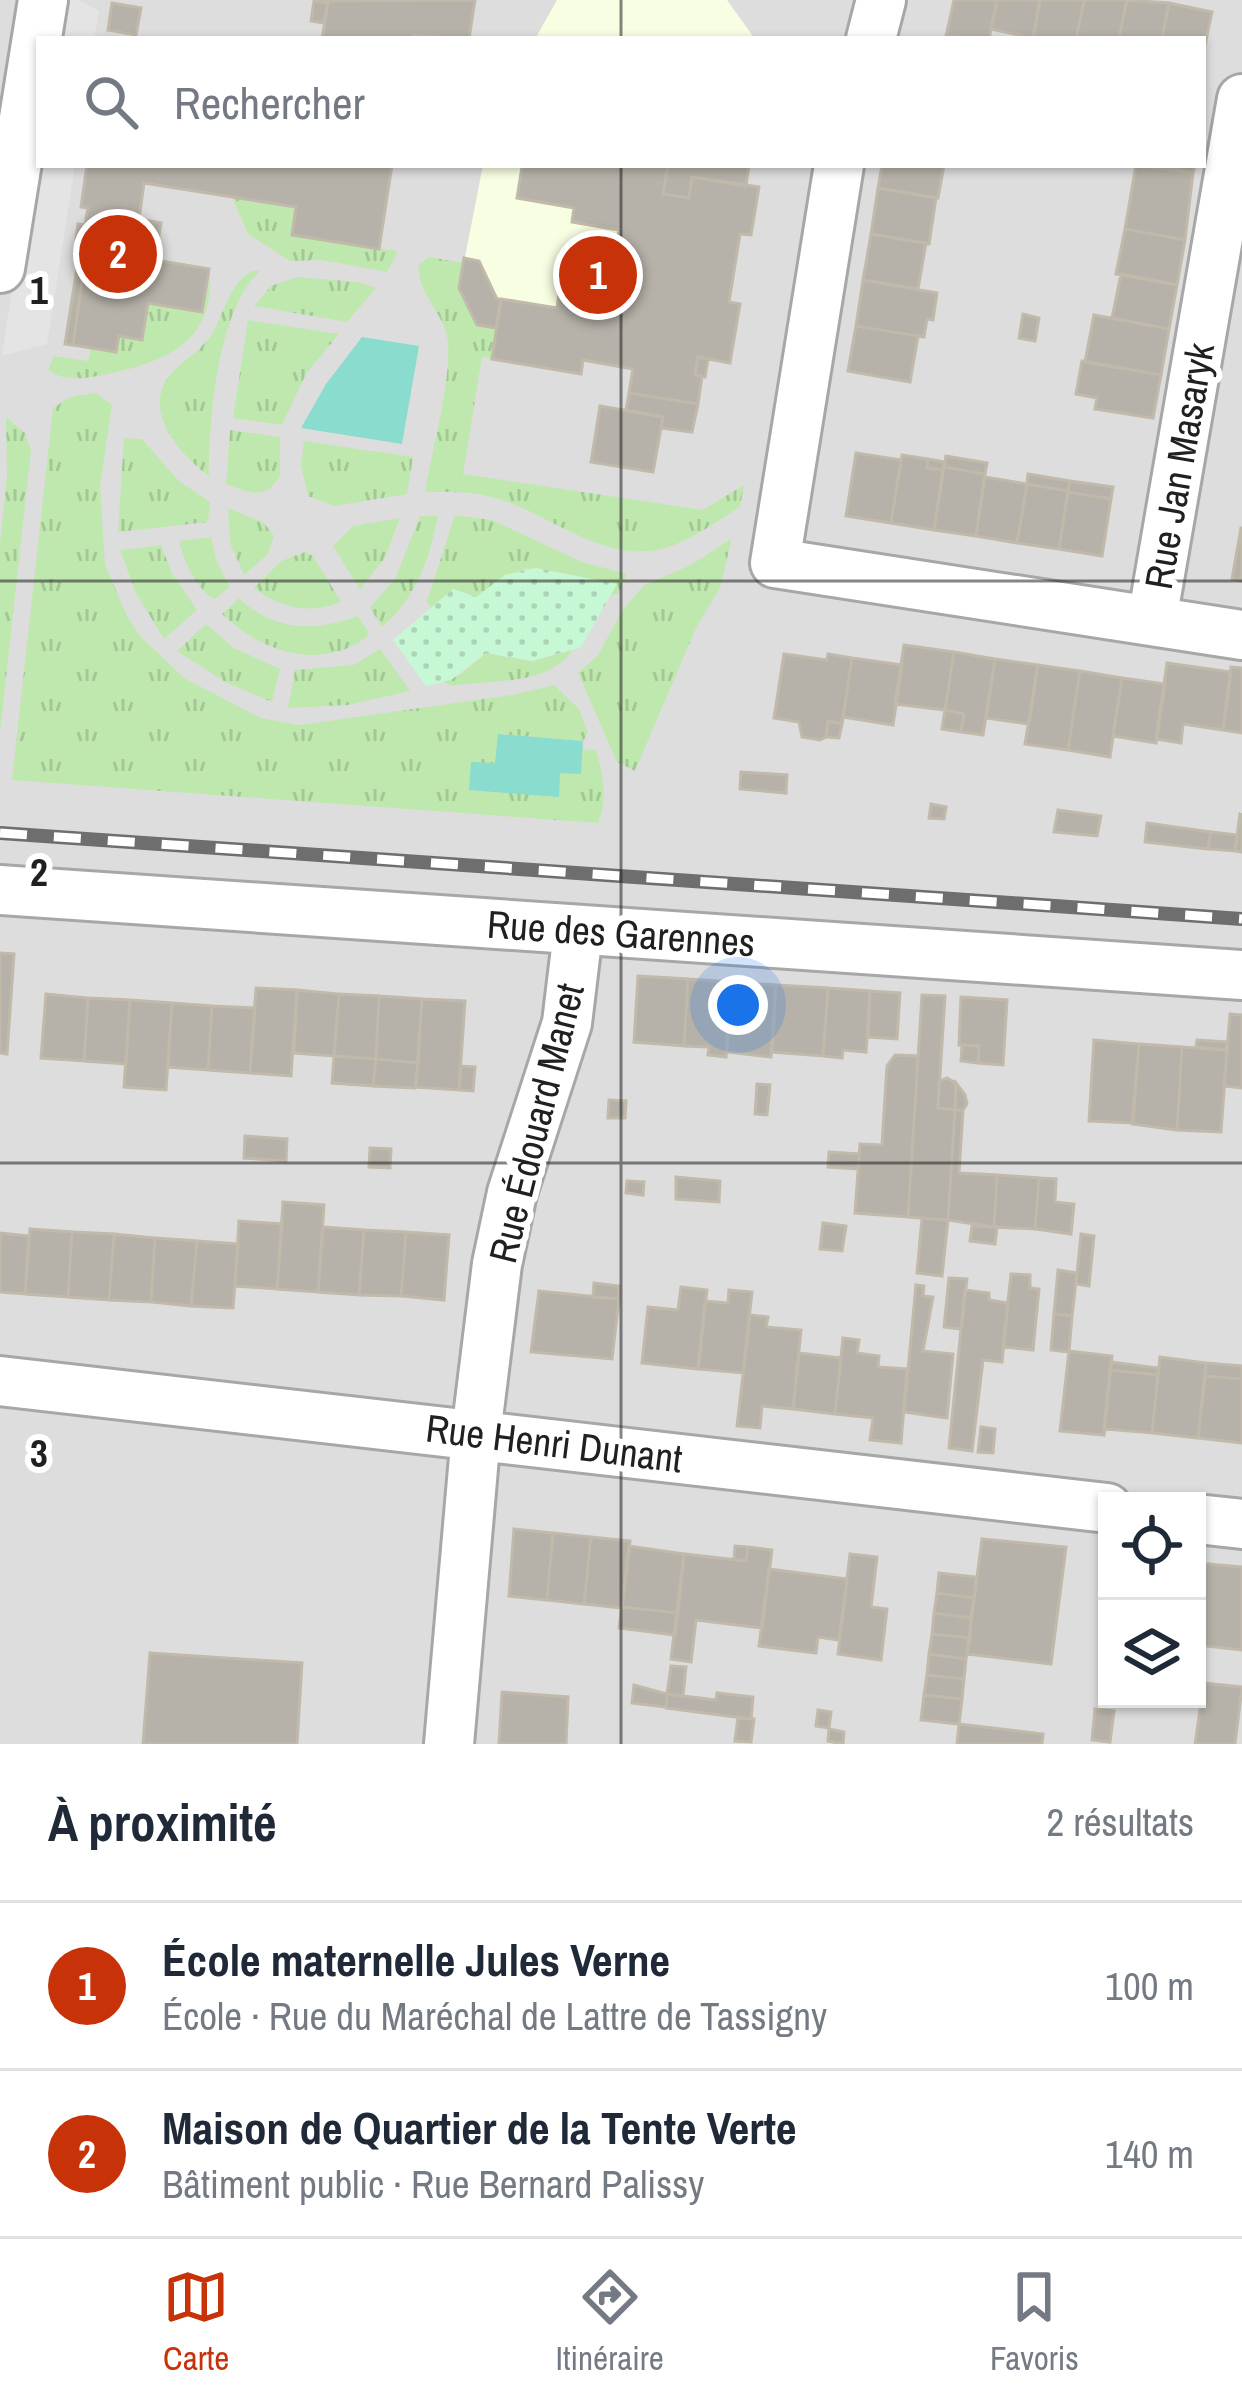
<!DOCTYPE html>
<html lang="fr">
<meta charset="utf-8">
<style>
body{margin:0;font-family:"Archivo Narrow",sans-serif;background:#f6f6f7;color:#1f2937}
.controls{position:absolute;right:36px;bottom:36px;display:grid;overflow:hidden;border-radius:0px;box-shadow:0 3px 9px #0004}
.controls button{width:108px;height:108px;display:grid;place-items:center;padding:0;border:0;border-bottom:3px solid #e0e1e3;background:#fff;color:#1f2937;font:60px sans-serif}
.you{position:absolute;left:738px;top:1005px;width:42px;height:42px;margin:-30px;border:9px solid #fff;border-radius:50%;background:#1a73e8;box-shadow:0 0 0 18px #1a73e833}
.badge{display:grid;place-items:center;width:78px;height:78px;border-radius:50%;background:#c83208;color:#fff;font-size:39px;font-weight:700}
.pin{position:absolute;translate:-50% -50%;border:6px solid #fff;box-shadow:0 3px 12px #0006}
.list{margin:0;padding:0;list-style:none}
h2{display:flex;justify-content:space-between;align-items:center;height:156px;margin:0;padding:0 48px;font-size:51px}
h2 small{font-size:39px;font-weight:400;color:#747a83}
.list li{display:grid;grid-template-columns:78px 1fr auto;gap:36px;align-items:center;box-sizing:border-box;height:168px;padding:0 48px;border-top:3px solid #e0e1e3}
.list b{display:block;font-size:45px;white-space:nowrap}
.list p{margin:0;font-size:39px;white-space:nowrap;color:#747a83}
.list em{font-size:39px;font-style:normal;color:#747a83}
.icon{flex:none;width:66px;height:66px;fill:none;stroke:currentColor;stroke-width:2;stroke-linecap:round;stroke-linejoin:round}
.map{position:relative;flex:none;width:1242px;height:1744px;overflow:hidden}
.search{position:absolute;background:#fff;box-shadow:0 3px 9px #0004;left:36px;right:36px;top:36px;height:132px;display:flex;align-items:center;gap:30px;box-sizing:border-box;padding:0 42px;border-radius:0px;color:#747a83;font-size:45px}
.sheet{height:492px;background:#fff}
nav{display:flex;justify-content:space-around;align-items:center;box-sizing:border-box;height:168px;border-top:3px solid #e0e1e3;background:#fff;font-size:33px;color:#747a83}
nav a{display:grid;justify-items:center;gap:6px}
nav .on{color:#c83208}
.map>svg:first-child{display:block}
.residential{fill:#dedddd;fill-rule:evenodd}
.education{fill:#f8fee2}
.grass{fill:url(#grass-tufts)}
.park{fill:url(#park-dots)}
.pitch{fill:#89dcce}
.parking{fill:#e4e4e4}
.building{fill:#b6b2a9;stroke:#c1b9aa;stroke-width:3}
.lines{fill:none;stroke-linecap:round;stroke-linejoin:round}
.minor-casing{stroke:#a7a7a7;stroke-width:54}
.minor{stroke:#fff;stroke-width:48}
.rail-casing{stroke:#6e6e6e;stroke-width:14}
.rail{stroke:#fff;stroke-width:9;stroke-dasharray:27;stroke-linecap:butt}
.grid{fill:none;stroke:#202020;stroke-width:3;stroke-opacity:0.55}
.labels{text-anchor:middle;stroke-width:12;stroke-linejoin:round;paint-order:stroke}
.street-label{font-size:39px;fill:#202020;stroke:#fff}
.grid-label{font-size:39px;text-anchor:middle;font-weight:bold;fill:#202020;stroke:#fff;stroke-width:12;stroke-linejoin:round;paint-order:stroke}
</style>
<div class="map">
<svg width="1242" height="1744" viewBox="0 0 1242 1744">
<defs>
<pattern id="grass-tufts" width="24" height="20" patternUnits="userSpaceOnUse" patternTransform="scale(3)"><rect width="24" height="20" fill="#bfe8af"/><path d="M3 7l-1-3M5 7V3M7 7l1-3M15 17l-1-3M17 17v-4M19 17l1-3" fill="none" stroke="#a4c796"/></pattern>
<pattern id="park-dots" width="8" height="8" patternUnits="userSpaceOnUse" patternTransform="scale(3)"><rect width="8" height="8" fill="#c7f8d5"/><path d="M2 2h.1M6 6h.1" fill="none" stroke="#abd4b7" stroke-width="1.8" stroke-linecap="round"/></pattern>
</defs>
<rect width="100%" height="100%" fill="#f0efe7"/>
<path class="residential" d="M0,0H1242V1744H0ZM39,39H1203V165H39ZM1107,1501H1197V1699H1107Z"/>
<path class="education" d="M557,0H727L755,39H535Z
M483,165H749L746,185L759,187L751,235H740L730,301L740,304L730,363L708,359L702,377L584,360L581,374L492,359L496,328L477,325L459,288Z"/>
<path class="grass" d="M232,197L296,207L292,236L398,251L387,272L321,260L290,261L248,234Z
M429,257L464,263L459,288L477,325L496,328L492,359L482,357L463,474L703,510L744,485L740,507C714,523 687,544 657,550C600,560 550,515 499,499C475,491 450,492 425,492C432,449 451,383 448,342C445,312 416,294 419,264Z
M209,269C217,337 171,361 112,373C91,378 65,383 48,370L54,356L88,361L91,348L119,336L142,340L148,303L201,312Z
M252,271H260C217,310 209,419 209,476C179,454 140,409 171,374C184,359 201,351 212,334C224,313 229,284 252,271Z
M297,277L358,282L376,288L347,322L254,306L271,286Z
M248,320L339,334L306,374L282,425L233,418Z
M96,393L112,405L100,486L105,565L127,616L139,635L184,678L261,718L300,725L512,695L554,685L579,709L588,733L583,741L498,734L560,772L581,773L582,749L596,750C603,775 608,798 598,823L12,780L53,408L70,397Z
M6,417L25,433L31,450L0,733V543L7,476Z
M230,430L280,437V475C267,501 249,493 226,484Z
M124,438L142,439L179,481L210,502L208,522L118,532Z
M304,441L413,457L407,494L334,506L308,496L301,466Z
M228,508L264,523L274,536L268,554L244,575L230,543Z
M455,515L492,520L582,562L627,574L618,594L611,595L616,584L526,568L476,597L453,589L431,608L427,601Z
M420,516H438C429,560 417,597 382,627L370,608L396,577Z
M400,518L385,558L360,589L333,546L353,526Z
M211,537L216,560L230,587L214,599C196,588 184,562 179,541Z
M732,538L720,588L697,626L635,771L617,762L578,673L598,655L622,611L644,585L691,565Z
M161,545L172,573L197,610L164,639L136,593L120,550Z
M305,552L313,556L341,602C308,615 281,608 254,588L281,561Z
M239,598C273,631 315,632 358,616L368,631L367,637C319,672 260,651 222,614Z
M206,624L234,648L280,669L272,702L225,682L177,651Z
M380,649L410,691L348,705L288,708L295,670L353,665Z
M573,650C546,687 493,679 453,686L443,682L461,674L486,653L532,661Z"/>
<path class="park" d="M536,568L617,584L581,647L532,661L486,653L451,680L426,686L393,640L453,589L476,597L505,575Z"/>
<path class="pitch" d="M362,337L419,346L402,444L301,428L326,384Z
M498,734L583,741L581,774L560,773L559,797L469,790L471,762L495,763Z"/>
<path class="parking" d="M56,0H78L99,11L94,39H50Z
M39,111V165H75L47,344L2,356Z"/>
<path class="building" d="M475,0L469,39L413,35V39H322L328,3L314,1Z
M954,0H997L989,39L946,36Z
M997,0H1040L1033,38L991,29Z
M1040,0H1084L1076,39H1033Z
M1084,0H1127L1119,39H1076Z
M1127,0L1169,3L1162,39H1119Z
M314,1L328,3L324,23L311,21Z
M112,3L141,8L136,35L108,30Z
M1169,3L1212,12L1203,55V39H1162Z
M87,165H392L379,249L292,235L296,207L144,183L139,219L161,223L155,260L209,269L202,312L148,303L142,340L119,336L116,352L73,345L83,275L76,274L82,239L76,238L78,224L85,225L88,208L81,207Z
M509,165H668L663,194L689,198L692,177L759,187L751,235L740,234L729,302L740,304L730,363L698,357L695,375L702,376L698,404L629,393L633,369L583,360L581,374L492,359L501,299L557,308L559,294L614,304L615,298L608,297L619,230L572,222L574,208L517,198L522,167Z
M668,165H749L746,186L692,177L689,198L663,194Z
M882,165H944L938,198L878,188Z
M1136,165L1193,173L1185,240L1125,229Z
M1156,165H1195L1193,173Z
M878,188L936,198L929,244L871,234Z
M1125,229L1185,240L1177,285L1116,274Z
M871,234L926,243L918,289L863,280Z
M464,258L479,261L497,299H501L496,328L477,325L459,288Z
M76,274L83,275L73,345L65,344Z
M1121,274L1177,285L1169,329L1112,318Z
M863,280L937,293L933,320L927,319L924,337L856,326Z
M1023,314L1039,318L1035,341L1019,338Z
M1094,315L1169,329L1161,375L1085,362Z
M856,326L918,336L910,382L848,371Z
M698,357L708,359L705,377L695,375Z
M1082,361L1161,375L1153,418L1095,409L1097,398L1076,394Z
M629,393L698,404L692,432L661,428L663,417L626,410Z
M600,406L663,417L653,472L591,462Z
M856,453L901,460L891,523L846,516Z
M902,455L928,459L927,468L943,470L934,530L891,523Z
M946,456L987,463L985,474L944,467Z
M928,459L944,462L943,470L927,468Z
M944,467L985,474L976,536L934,530Z
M1028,474L1070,481L1068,491L1027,484Z
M985,477L1027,484L1017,543L976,536Z
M1070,481L1113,487L1111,499L1068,492Z
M1027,484L1068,491L1059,549L1017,543Z
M1068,492L1111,499L1102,556L1059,549Z
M1241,528H1242V581L1232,579Z
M904,645L954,652L945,710L895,704Z
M954,652L995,659L983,735L961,732L964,714L945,710Z
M784,654L827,660L828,654L852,658L842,724L828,721L826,737L820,740L802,737L799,722L774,718Z
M852,658L902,665L893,725L843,717Z
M995,659L1038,665L1029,724L986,718Z
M1167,663L1231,672L1223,730L1183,724L1181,743L1156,739Z
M1038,665L1080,671L1068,750L1025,744Z
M1231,667L1242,668V733L1223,730Z
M1080,671L1122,678L1110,757L1068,750Z
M1122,678L1165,684L1156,743L1113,736Z
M945,710L964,714L961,732L942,729Z
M828,721L842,724L839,738L826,737Z
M741,772L787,775L786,793L740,789Z
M931,804L946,807L944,819L929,818Z
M1058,810L1101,816L1097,836L1054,832Z
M1240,814L1242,815V852L1235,851Z
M1147,823L1211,832L1208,849L1145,842Z
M1211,832L1238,835L1235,851L1208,849Z
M0,953L14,954L7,1054L0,1053Z
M638,976L688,979L684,1046L634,1042Z
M688,979L731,982L726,1057L708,1055L709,1047L684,1046Z
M731,982L776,985L771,1057L727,1052Z
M776,985L828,988L823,1056L772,1052Z
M256,988L297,990L291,1076L250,1073Z
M828,988L870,991L866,1052L843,1050L842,1058L823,1056Z
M297,990L339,994L334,1056L294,1053Z
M870,991L900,993L897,1039L868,1037Z
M46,994L88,998L84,1061L41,1058Z
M339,994L379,996L376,1059L334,1056Z
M922,995L945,996L938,1108L955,1110L948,1220L908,1217Z
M379,996L422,999L418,1063L376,1059Z
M961,997L1007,1000L1003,1065L978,1063L979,1046L959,1045Z
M88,998L130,1000L126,1064L84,1061Z
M422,999L465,1001L459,1090L416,1087Z
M130,1000L172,1003L166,1090L124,1087Z
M172,1003L212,1006L208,1070L168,1067Z
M212,1006L255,1008L250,1073L208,1070Z
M1230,1014L1242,1015V1088L1224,1086Z
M1094,1040L1139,1044L1133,1123L1089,1121Z
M1197,1040L1227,1042V1050L1196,1047Z
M1139,1044L1182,1047L1177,1130L1132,1124Z
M962,1045L979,1046L978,1063L961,1061Z
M1182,1047L1227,1050L1221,1132L1177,1130Z
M895,1055L918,1056L908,1217L855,1213L860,1144L882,1145L887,1066Z
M334,1056L376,1059L373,1086L332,1083Z
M376,1059L418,1063L415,1088L373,1086Z
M461,1066L475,1067L473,1091L459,1090Z
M947,1078L956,1083L955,1110L938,1108L939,1082Z
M956,1083L965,1095L967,1104L963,1110H955Z
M757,1084L770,1085L767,1115L755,1114Z
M609,1100L626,1101L625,1118H608Z
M955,1110H963L959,1173L997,1175L994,1227L948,1220Z
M245,1136L287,1139L286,1161L244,1158Z
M370,1148L391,1149L390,1168L369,1167Z
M829,1152L859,1154L858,1169L828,1167Z
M997,1175L1039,1178L1035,1229L994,1227Z
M676,1177L720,1181L719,1202L676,1199Z
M1039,1178L1056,1179L1055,1202L1074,1204L1071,1234L1035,1229Z
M627,1181L644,1182L643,1195L626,1193Z
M283,1202L324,1205L318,1292L277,1289Z
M922,1218L948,1220L942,1276L917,1273Z
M239,1221L282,1224L277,1289L235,1286Z
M823,1223L846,1226L842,1251L820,1249Z
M972,1226L997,1227L995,1244L970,1241Z
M323,1227L364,1230L359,1295L318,1292Z
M30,1229L72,1232L68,1297L25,1294Z
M364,1230L406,1232L401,1296L359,1295Z
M72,1232L114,1234L109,1300L68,1297Z
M406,1232L449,1235L444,1300L401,1296Z
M0,1233L29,1236L25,1294L0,1292Z
M114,1234L155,1238L151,1302L109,1300Z
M1081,1234L1094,1236L1089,1286L1076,1284Z
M155,1238L197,1241L191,1306L151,1302Z
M197,1241L238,1244L233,1308L191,1306Z
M1058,1270L1077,1273L1072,1316L1054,1314Z
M1011,1274L1030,1275V1288L1039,1289L1033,1350L1003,1347Z
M949,1278L967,1279L961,1329L944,1327Z
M594,1283L619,1286V1299L593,1297Z
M916,1285L924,1286L923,1296L933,1297L923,1351L953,1354L947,1418L904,1412Z
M681,1287L707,1290L698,1369L642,1363L648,1307L678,1310Z
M729,1290L752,1292L743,1373L698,1369L705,1301L728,1303Z
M965,1290L989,1293V1300L1008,1303L1002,1362L983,1360L972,1451L949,1448Z
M539,1291L619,1299L612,1359L531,1352Z
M1054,1314L1072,1316L1069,1352L1051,1350Z
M750,1315L768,1317L766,1327L801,1330L793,1409L762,1406L760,1428L737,1426Z
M843,1338L859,1340L857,1353L879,1356L878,1367L907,1369L901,1443L870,1440L873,1418L835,1414Z
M1069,1351L1112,1356L1104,1435L1060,1431Z
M799,1353L841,1358L835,1414L793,1409Z
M1160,1357L1206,1363L1198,1438L1152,1433Z
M1111,1362L1158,1368V1375L1110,1370Z
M1206,1363L1242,1366V1379L1205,1376Z
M1110,1370L1158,1375L1152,1433L1104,1429Z
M1205,1376L1242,1379V1443L1198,1438Z
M981,1427L995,1429L993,1453L978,1452Z
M514,1529L553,1533L547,1600L509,1596Z
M553,1533L591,1537L584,1604L547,1600Z
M591,1537L630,1541L622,1608L584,1604Z
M982,1539L1066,1547L1051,1664L967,1654Z
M629,1546L684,1554L678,1613L622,1607Z
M735,1546L748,1547L746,1561L734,1559Z
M748,1547L772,1550L762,1628L696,1620L691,1662L671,1659L684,1554L746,1561Z
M850,1554L877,1557L871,1607L887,1609L881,1660L838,1654Z
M1197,1563L1242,1567V1650L1197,1645Z
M769,1569L847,1579L839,1640L818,1637L816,1653L759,1646Z
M939,1573L976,1577L974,1598L937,1593Z
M937,1593L974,1598L971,1618L934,1613Z
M622,1607L678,1613L675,1635L619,1628Z
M934,1613L971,1618L970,1638L932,1634Z
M932,1634L970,1638L966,1659L929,1654Z
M150,1653L302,1663L297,1744H143Z
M929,1654L966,1659L964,1679L927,1675Z
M671,1666L686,1667L683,1696L667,1694Z
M927,1675L964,1679L962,1699L924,1695Z
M1204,1683L1242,1687L1235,1744H1195Z
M634,1685L667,1694L666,1707L632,1703Z
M502,1692L568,1697L566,1744H499Z
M717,1693L753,1697L751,1719L666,1708L667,1694L716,1700Z
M924,1695L962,1699L959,1724L921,1720Z
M1095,1709L1114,1711L1110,1742L1092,1740Z
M818,1710L831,1712L829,1728L816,1726Z
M738,1717L754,1719L751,1742L735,1741Z
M959,1724L1043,1734L1042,1744H957Z
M829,1729L844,1732L843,1744L828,1741Z"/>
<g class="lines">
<g class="minor-casing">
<path id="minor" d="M871,39L881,0
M839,165L775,563L1242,635
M0,268L43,0
M1152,620L1242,99
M0,890L1242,975
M0,1381L1107,1508
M1197,1519L1242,1524
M449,1744L476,1434L497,1264L512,1193L567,1023L578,932"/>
</g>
<use href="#minor" class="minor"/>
<g class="rail-casing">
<path id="rail" d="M0,833L1242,919"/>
</g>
<use href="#rail" class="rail"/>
</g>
<path class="grid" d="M621,0V39M621,165V1744M0,581H1242M0,1163H1242"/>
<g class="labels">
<g class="street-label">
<text transform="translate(1179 466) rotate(-80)" y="14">Rue Jan Masaryk</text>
<text transform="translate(621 933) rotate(4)" y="14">Rue des Garennes</text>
<text transform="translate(536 1123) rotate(-76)" y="14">Rue Édouard Manet</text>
<text transform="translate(554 1443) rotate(7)" y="14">Rue Henri Dunant</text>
</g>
</g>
<g class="grid-label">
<text x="39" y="304">1</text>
<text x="39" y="886">2</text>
<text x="39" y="1467">3</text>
</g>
</svg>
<div class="controls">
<button><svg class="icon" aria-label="locate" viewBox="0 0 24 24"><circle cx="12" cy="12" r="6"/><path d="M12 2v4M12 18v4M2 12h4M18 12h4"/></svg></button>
<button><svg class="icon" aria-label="layers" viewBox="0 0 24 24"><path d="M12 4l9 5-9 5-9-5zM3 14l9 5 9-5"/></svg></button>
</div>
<div class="you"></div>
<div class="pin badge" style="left:598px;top:275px">1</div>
<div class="pin badge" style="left:118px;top:254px">2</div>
<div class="search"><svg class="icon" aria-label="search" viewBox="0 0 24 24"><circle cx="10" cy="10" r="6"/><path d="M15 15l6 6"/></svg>Rechercher</div>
</div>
<section class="sheet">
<h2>À proximité<small>2 résultats</small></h2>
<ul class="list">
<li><span class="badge">1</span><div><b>École maternelle Jules Verne</b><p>École · Rue du Maréchal de Lattre de Tassigny</p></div><em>100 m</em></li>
<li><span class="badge">2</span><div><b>Maison de Quartier de la Tente Verte</b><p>Bâtiment public · Rue Bernard Palissy</p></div><em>140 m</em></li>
</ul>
</section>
<nav>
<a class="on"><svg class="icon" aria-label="map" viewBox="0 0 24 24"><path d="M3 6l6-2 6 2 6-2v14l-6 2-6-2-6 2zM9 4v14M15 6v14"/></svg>Carte</a>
<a><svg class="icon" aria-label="directions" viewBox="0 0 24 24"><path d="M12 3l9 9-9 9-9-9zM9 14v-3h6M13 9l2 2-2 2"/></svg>Itinéraire</a>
<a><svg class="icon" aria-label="saved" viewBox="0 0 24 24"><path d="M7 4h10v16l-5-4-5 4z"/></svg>Favoris</a>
</nav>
